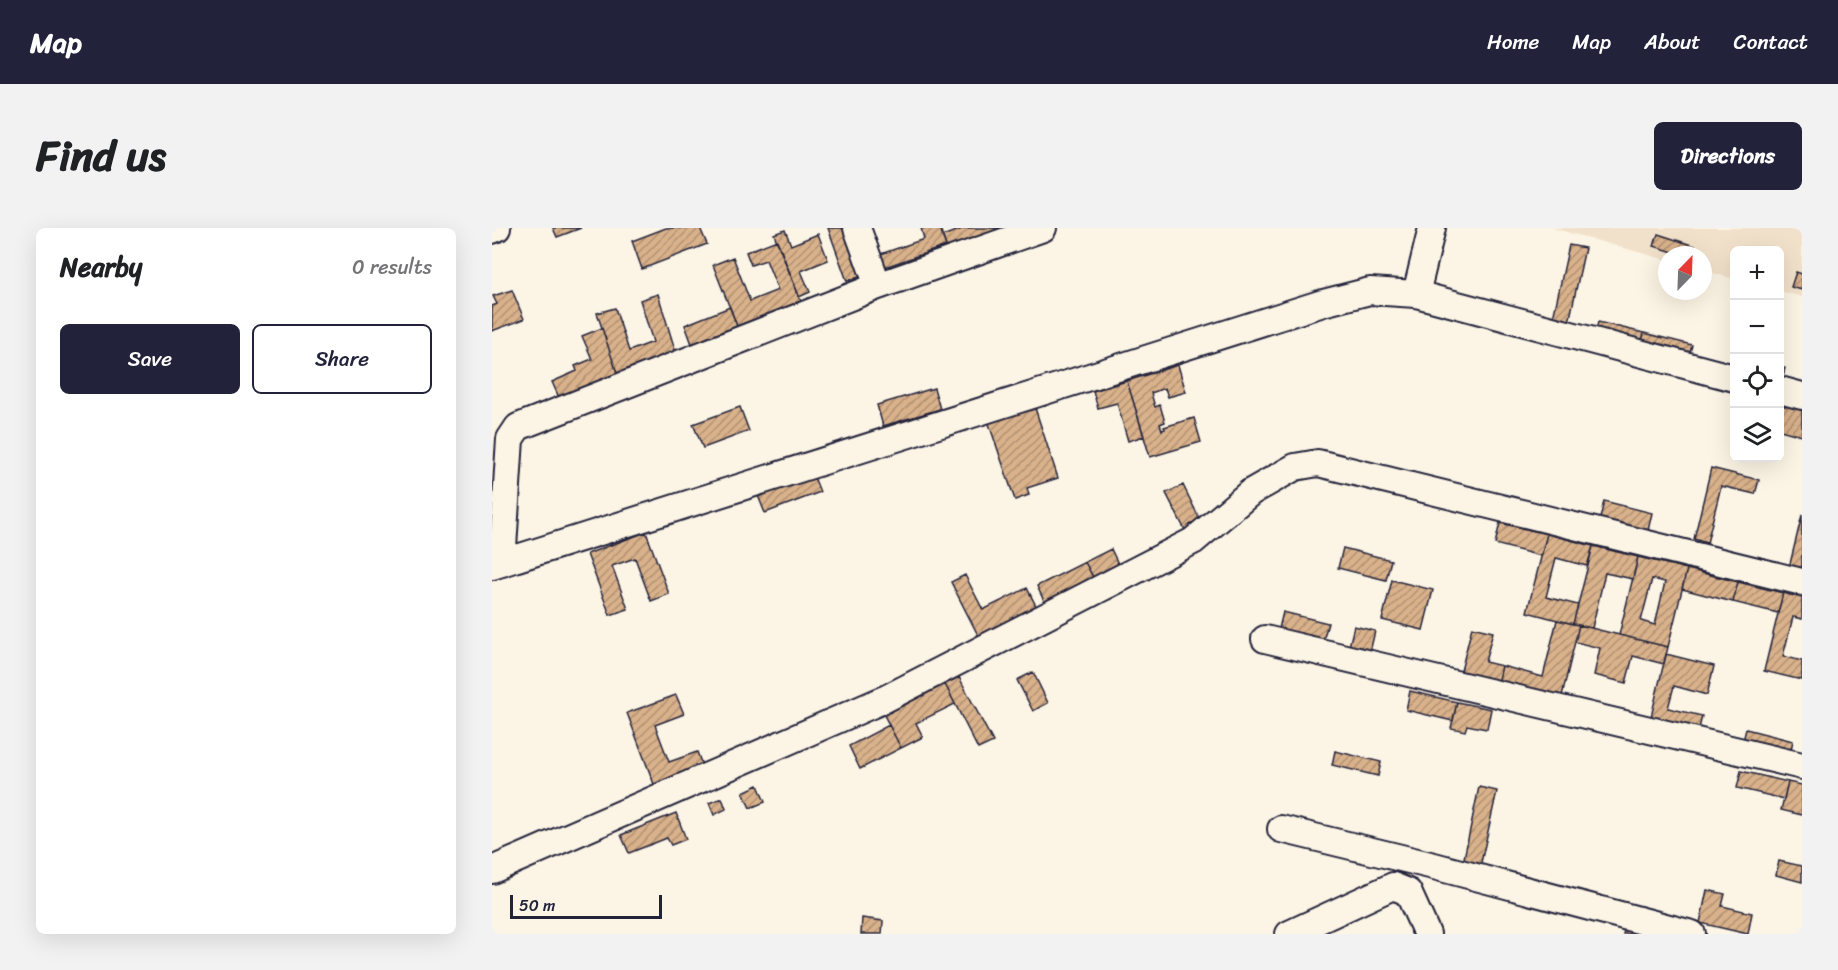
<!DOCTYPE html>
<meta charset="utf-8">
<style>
body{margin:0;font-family:Sriracha,sans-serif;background:#f2f2f2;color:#202124}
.controls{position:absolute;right:18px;top:18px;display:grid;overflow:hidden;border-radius:9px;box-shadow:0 6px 24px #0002}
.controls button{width:54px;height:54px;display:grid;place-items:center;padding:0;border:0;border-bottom:2px solid #e0e0e0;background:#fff;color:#202124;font:30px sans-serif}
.compass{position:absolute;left:1166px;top:18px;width:54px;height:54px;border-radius:50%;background:#fff;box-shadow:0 6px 24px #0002;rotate:23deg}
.scale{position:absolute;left:18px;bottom:15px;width:152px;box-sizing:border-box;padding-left:6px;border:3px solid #22223b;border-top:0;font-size:16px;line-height:21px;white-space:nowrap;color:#22223b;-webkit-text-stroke:4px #fcf5e5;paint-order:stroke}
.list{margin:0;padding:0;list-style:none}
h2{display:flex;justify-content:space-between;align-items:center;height:78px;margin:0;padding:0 24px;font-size:26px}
h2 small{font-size:20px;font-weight:400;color:#757577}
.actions{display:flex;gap:12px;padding:18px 24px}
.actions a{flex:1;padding:14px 0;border:2px solid #22223b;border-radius:9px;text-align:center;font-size:21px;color:#22223b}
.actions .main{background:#22223b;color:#fff}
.icon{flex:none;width:33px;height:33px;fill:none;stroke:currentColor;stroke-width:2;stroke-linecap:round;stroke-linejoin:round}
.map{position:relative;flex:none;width:1310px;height:706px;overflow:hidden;border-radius:9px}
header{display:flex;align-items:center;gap:36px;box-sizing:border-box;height:84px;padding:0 30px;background:#22223b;color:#fff}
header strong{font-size:28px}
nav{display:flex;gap:33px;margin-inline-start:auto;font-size:21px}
.intro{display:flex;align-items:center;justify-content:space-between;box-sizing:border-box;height:144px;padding:0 36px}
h1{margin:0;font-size:42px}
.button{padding:15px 27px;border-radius:9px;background:#22223b;color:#fff;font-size:21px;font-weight:700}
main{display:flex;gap:36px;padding:0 36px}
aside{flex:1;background:#fff;border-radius:9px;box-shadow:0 6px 24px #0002}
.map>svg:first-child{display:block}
.built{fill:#f2e1ca}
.building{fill:url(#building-hatch);stroke:#22223b;stroke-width:1.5;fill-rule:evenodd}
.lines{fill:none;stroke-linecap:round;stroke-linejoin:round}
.minor-casing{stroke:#22223b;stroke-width:30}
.minor{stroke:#fcf5e5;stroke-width:26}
</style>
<header>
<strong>Map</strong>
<nav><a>Home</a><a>Map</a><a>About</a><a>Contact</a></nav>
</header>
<div class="intro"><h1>Find us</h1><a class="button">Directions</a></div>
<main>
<aside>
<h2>Nearby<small>0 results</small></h2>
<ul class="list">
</ul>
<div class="actions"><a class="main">Save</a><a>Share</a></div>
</aside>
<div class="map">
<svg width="1310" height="706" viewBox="0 0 1310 706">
<defs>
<pattern id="building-hatch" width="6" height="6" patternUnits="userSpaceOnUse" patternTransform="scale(1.5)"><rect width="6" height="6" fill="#d9b28b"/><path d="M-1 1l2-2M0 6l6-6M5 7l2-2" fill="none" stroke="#b09073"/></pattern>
</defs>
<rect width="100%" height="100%" fill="#fcf5e5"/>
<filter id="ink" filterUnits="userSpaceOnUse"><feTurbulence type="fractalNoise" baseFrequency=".0167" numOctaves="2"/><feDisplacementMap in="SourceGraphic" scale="12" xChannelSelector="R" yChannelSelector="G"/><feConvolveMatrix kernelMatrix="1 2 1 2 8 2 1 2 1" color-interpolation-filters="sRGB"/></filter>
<g filter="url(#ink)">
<path class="built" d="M1060,0H1310V69L1288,63V22H1242V51L1211,42V27H1175V32Z"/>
<path class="building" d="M61,0H89L65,9Z
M174,0H208L215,16L150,41L140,13Z
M336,0H353L370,48L355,53Z
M429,0H448L454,18L387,41L383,28L432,11Z
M473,0H520L457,25L450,8Z
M293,2L299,17L326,6L336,32L309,43L318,64L307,69L282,6Z
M1166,6L1203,18L1201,27H1191L1162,18Z
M285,12L309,73L245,98L221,37L241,29L258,73L286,62L274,32L259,37L254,24Z
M1077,17L1093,20L1076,99L1060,95Z
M1304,44L1310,46V62L1299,59Z
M20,62L32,91L0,103V78L5,76L1,68Z
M166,66L184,125L126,148L105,85L123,80L137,123L161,114L148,72Z
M238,79L245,98L200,116L193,97Z
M1106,94L1152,105L1148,121L1102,110Z
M110,100L126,148L69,174L60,154L85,143L83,138L100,131L90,108Z
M1152,105L1200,117L1196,133L1148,121Z
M686,137L694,164L676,169L673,160L659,165L663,179L668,177L673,194L668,196L670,202L673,201L672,199L702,190L709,214L658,229L635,153Z
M1288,139L1293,140L1289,156H1288Z
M635,153L652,208L636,213L625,175L606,180L601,163Z
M442,160L448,181L391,198L385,177Z
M1288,175L1310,180V208L1288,202Z
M248,179L257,203L211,220L201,196Z
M543,180L566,250L535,260L537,267L523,272L496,193Z
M1219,240L1267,252L1263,266L1229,258L1215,315L1202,311Z
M320,244L328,264L273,285L265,265Z
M691,257L711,298L695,306L674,265Z
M1112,273L1160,285L1155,307L1107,295Z
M1310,287V347L1296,344Z
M1008,295L1055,306L1049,328L1003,316Z
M154,304L177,366L159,373L143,330L120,338L136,381L118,387L95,326Z
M1055,306L1101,318L1095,338L1064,330L1054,369L1086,377L1081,396L1035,384Z
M1101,318L1146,329L1141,351L1113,345L1100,400L1081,396Z
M851,320L899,332L894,352L846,340Z
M619,321L627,338L602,351L593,334Z
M1146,329L1195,341L1176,419L1127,407ZM1160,351L1173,354L1163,397L1149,393Z
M593,334L602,351L553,375L545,358Z
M1195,341L1246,354L1241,374L1190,361Z
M473,347L491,382L535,360L545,380L487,409L459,354Z
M900,352L941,362L931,402L890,392Z
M1246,354L1291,365L1286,385L1241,374Z
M1291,365L1310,370V391L1301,389L1291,428L1310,433V452L1272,443Z
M791,384L836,395L830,416L786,405Z
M1065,392L1087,397L1069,472L1006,456L1010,438L1051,449Z
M1087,397L1176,419L1172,436L1141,428L1134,455L1102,447L1108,420L1083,414Z
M862,398L883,403L877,428L856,423Z
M980,399L1001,404L993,434L1010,438L1006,456L968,447Z
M1174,426L1222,438L1215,467L1182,458L1176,480L1210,488L1206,505L1158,493Z
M541,444L556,475L541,483L525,452Z
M467,449L501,514L486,521L453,456Z
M453,456L463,476L424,495L431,509L409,520L392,487Z
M918,463L965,474L961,493L914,482Z
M184,467L192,486L163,497L177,534L205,524L213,545L165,564L135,485Z
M965,474L999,481L995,501L975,497L973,503L959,500Z
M397,497L409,520L368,541L357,518Z
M1254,501L1301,513L1298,525L1251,513Z
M843,523L889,534L886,548L840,537Z
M1249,543L1296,554L1292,571L1245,560Z
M1296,554L1310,557V587L1289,582Z
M266,557L273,574L258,580L251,564Z
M987,559L1005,563L988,639L971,635Z
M230,570L234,581L222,587L217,575Z
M184,585L194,611L179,617L175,610L137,625L129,607Z
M1287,633L1310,638V654L1284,647Z
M1215,662L1233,666L1230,678L1260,685L1256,706L1208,695Z
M370,690L391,693L390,706H369Z
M1132,702L1149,706H1131Z"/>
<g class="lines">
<g class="minor-casing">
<path id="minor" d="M365,0L386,58
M0,2L5,0
M924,66L940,0
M1288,162L1310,168
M10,335L18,211L26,199L386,58L551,0
M0,338L831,75L878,63L924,66L1242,150
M773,411L1310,538
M789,601L942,638L1200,706
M0,642L393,471L701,313L759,264L803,239L826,235L1310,354
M797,706L901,658L916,664L935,706"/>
</g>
<use href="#minor" class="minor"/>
</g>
</g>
</svg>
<div class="controls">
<button>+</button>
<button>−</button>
<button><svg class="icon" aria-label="locate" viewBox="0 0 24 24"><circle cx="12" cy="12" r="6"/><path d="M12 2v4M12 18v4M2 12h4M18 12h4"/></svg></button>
<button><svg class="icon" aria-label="layers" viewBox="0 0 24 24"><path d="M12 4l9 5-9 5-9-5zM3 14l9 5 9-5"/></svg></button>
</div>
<svg class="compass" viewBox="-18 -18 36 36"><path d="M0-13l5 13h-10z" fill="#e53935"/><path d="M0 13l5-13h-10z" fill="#757577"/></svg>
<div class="scale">50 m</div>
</div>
</main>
